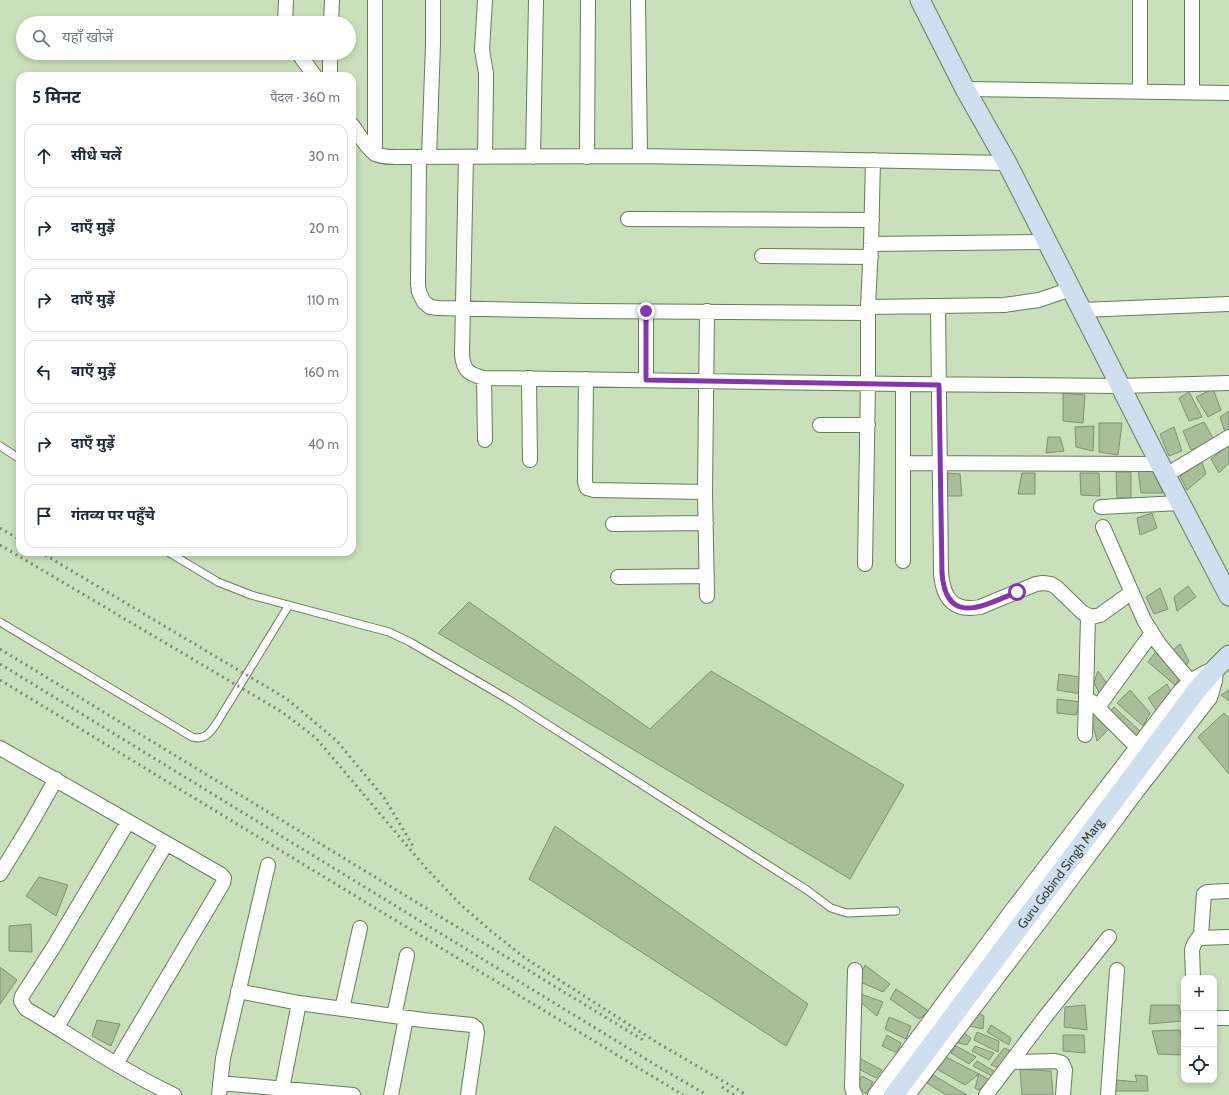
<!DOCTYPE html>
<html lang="hi">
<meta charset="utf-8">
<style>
body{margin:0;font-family:Cabin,"Noto Sans Devanagari",sans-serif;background:#f2f2f3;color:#1f2937}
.controls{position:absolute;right:12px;bottom:12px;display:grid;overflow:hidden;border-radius:8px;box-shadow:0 2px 6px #0003}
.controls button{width:36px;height:36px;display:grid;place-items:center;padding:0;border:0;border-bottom:1px solid #e0e1e3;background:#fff;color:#1f2937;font:20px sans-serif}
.stop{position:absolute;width:12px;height:12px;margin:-9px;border:3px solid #8337a8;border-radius:50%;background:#fff}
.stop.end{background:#8337a8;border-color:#fff;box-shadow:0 1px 4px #0008}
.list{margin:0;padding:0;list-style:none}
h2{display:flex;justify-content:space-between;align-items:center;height:52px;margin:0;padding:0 16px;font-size:17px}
h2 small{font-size:13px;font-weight:400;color:#747a83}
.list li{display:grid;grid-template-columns:26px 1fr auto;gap:12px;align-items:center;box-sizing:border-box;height:64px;margin:0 8px 8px;padding:0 8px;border:1px solid #e0e1e3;border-radius:12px}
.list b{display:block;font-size:15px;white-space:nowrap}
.list em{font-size:13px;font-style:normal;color:#747a83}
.icon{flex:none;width:22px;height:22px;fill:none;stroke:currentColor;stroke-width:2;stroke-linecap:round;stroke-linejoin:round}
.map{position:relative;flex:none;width:1229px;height:1095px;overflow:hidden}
.search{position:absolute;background:#fff;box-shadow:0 2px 6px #0003;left:16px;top:16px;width:340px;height:44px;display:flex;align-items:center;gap:10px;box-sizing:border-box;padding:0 14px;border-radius:22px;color:#747a83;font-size:15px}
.panel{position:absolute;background:#fff;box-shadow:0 2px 6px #0003;left:16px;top:72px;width:340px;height:484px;border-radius:12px}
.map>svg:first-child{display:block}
.building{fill:#a9bd9b;stroke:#7d9170}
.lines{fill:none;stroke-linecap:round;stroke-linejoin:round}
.lane-casing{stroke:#687b5b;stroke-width:9}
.street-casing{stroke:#687b5b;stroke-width:16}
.secondary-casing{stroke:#687b5b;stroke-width:21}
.lane{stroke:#fff;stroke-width:7}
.street{stroke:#fff;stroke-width:14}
.secondary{stroke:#d0dff0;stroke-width:19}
.rail{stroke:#7d8b73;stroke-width:3;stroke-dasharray:2 4;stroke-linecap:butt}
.route{stroke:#8337a8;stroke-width:5}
.labels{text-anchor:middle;stroke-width:3.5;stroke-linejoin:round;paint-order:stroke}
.street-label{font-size:13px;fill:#343c2e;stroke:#d7edc9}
</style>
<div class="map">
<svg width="1229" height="1095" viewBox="0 0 1229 1095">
<rect width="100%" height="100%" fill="#cadfbc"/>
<path class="building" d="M1213,389L1221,410L1208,417L1196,397Z
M1189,392L1202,417L1189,421L1179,398Z
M1063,393L1085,395L1083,423L1063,421Z
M1229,411V430L1225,432L1220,417Z
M1204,422L1214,440L1191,450L1183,431Z
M1099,423H1122L1118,455L1099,452Z
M1094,426L1093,451L1076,447L1075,427Z
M1174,427L1182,451L1169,456L1160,434Z
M1048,437H1060L1064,451L1046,453Z
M1229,445V463L1219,473L1211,459Z
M1202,462L1206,474L1187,490L1180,476Z
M1138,469L1153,470L1163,493H1141Z
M1116,472H1131V498H1117Z
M948,473L960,474L962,496H946Z
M1022,473H1035V494H1018Z
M1080,473H1099L1100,496L1081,495Z
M1152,513L1157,528L1140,535L1137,518Z
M1188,586L1196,597L1177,611L1174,597Z
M1160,588L1168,609L1154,614L1146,597Z
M469,602L650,729L711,671L904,785L850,879L438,633Z
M1180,644L1189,661L1185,668L1172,651Z
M1157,650L1180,678L1175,685L1148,662Z
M1098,671L1107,684L1099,693L1094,682Z
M1059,674L1080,677L1081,694L1057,690Z
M1167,684L1171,692L1158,713L1148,698Z
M1130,690L1150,713L1143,726L1117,703Z
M1229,690V701L1221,695Z
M1057,699L1081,702L1076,715L1057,713Z
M1114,707L1140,731L1137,740L1109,713Z
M1096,711L1110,728L1097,741L1091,717Z
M1224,713L1229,718V774L1198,737Z
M555,826L808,1004L786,1046L529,879Z
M39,877L68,885L56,916L26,896Z
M31,924L32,952L9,951V926Z
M865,965L890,984L883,992L858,981Z
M0,967L17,980L0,1004Z
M896,989L929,1011L919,1019L890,999Z
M861,994L883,1002L877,1016L859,1001Z
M1085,1005L1087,1030L1064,1027L1065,1007Z
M1151,1005H1179L1182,1021L1149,1024Z
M976,1012L984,1016L983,1029L970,1026Z
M889,1017L911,1026L906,1039L885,1029Z
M97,1020L120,1024L111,1046L92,1036Z
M991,1025L1011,1038L1009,1045L987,1032Z
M1180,1030L1184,1055L1158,1054L1152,1031Z
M977,1032L999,1041L998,1052L974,1040Z
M964,1033L971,1038L967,1045L955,1042Z
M887,1035L901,1043L897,1053L882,1046Z
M1063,1035H1084L1085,1053L1063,1051Z
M956,1046L976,1057L969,1064L951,1053Z
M975,1046L994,1053L989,1060L972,1051Z
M1004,1048L1011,1051L999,1068L991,1065Z
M944,1056L979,1074L965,1085L935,1068Z
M859,1058L882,1070L876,1078L857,1068Z
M977,1061L997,1073L994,1077L973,1066Z
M1020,1069L1051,1071L1053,1095H1022Z
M979,1074L990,1080L979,1090L975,1088Z
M933,1075L967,1095H946L927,1083Z
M1135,1075L1147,1076L1148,1091H1115L1117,1080L1137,1082Z
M862,1076L873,1082L866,1094L857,1086Z"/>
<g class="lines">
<g class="lane-casing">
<path id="lane" d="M0,446L20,459
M168,552L218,582L251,595L389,632L410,642L506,698L807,890L831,908L847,913L896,911
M0,622L192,737C206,741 211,731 218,721L289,605"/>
</g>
<g class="street-casing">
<path id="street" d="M375,0V154
M485,0L482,50L486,73V85L485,157
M638,0L640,156
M1192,0V92
M285,23L286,0
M331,23L332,0
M298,53L315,76
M330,76V53
M965,89L1229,93
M1140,92V0
M352,125C359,134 365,146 374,153C380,157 389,157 396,157L640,156L1007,163
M419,157L418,284L419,292L424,302L430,307L438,308L586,311L868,313
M429,157L433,44V0
M466,157L462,354C463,370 468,374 484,378L903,384L1120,386L1229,383
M533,157L536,0
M587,157L588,0
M628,219L872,220
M871,244L1047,242
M762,256L871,257
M938,306L941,573C943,598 953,612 980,607L1036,584L1043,583L1051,584L1056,587L1083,613L1092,617L1100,615L1132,592
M868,307L1004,305L1039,300L1071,289
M1081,310L1229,304
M646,311V380
M707,311L705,492L707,596
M484,378L485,440
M529,378L530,460
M586,379L585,482L587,488L594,490L705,492
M820,425H868
M903,463L1160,464
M1166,475L1229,437
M1101,507L1180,503
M613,524L706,523
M1103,527L1144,620L1159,644L1190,681
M903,561V384
M865,564L868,383V307L871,244L873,160
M618,577L707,576
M1091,701L1137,747
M1098,707L1152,633
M1085,735L1088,617
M0,748L220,874L224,878L223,883L116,1064
M128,822L53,948L22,996L21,1001L26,1009L33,1013C80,1041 125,1072 174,1095
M0,874L30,825L56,779
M1199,938L1229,937
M855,970L852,1087L853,1091L855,1095
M1193,978L1192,950L1194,944L1201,934L1204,894L1207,892L1229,891
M238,991L299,1003L423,1020L472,1025L476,1028L477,1033L468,1095
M342,1009L360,928
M394,1016L407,955
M1214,1018H1229
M57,1027L166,844
M1011,1062L1055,1061L1062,1063L1065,1070L1063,1095
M220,1083L353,1095
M282,1089L299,1003
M219,1095L223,1058L268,865
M391,1095L406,1018
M875,1095L1012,910L1180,691C1192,679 1201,674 1216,668L1215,681L1210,698L1138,790L1043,918L908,1095
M986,1095L1045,1017L1109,937
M1108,1095L1117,970"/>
</g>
<g class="secondary-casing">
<g id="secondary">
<path d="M920,0L965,89L1007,163L1160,464L1229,596"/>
<path id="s1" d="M894,1095L1197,690L1216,668L1229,655"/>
</g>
</g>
<use href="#lane" class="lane"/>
<use href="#street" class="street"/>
<use href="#secondary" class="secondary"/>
<path class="rail" d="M0,528L20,540
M0,545L282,712L316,738L425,867L460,904L491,931L525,958L661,1045L747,1095
M40,552L287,699L337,741L385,799L413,846
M0,649L643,1040
M0,664L659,1067L707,1095
M0,680L683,1095
M722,1087L734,1095"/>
</g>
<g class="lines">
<path class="route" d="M646,311V380L939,385L942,573C946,628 985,605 1017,592"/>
</g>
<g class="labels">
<g class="street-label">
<text dy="5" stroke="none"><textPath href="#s1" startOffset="277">Guru Gobind Singh Marg</textPath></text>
</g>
</g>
</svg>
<div class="controls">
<button>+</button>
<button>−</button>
<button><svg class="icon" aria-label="locate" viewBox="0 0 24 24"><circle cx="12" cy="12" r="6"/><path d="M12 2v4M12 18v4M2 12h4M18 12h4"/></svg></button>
</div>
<div class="stop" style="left:1017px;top:592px"></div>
<div class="stop end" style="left:646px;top:311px"></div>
<div class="search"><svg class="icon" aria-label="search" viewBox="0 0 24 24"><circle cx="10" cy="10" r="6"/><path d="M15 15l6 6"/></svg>यहाँ खोजें</div>
<section class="panel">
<h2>5 मिनट<small>पैदल · 360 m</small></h2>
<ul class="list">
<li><svg class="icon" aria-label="ahead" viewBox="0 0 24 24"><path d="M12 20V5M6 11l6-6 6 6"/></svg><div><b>सीधे चलें</b></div><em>30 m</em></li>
<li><svg class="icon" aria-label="right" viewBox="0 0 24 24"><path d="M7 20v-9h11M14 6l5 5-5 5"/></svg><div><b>दाएँ मुड़ें</b></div><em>20 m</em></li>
<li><svg class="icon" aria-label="right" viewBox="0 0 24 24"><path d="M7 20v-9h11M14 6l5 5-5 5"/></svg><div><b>दाएँ मुड़ें</b></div><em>110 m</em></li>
<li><svg class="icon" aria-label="left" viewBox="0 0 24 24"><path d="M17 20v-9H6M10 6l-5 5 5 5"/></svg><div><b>बाएँ मुड़ें</b></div><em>160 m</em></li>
<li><svg class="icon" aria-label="right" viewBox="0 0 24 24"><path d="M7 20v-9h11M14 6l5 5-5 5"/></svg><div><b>दाएँ मुड़ें</b></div><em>40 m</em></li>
<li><svg class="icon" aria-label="arrive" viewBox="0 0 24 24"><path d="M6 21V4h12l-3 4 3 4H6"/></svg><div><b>गंतव्य पर पहुँचे</b></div></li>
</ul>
</section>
</div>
